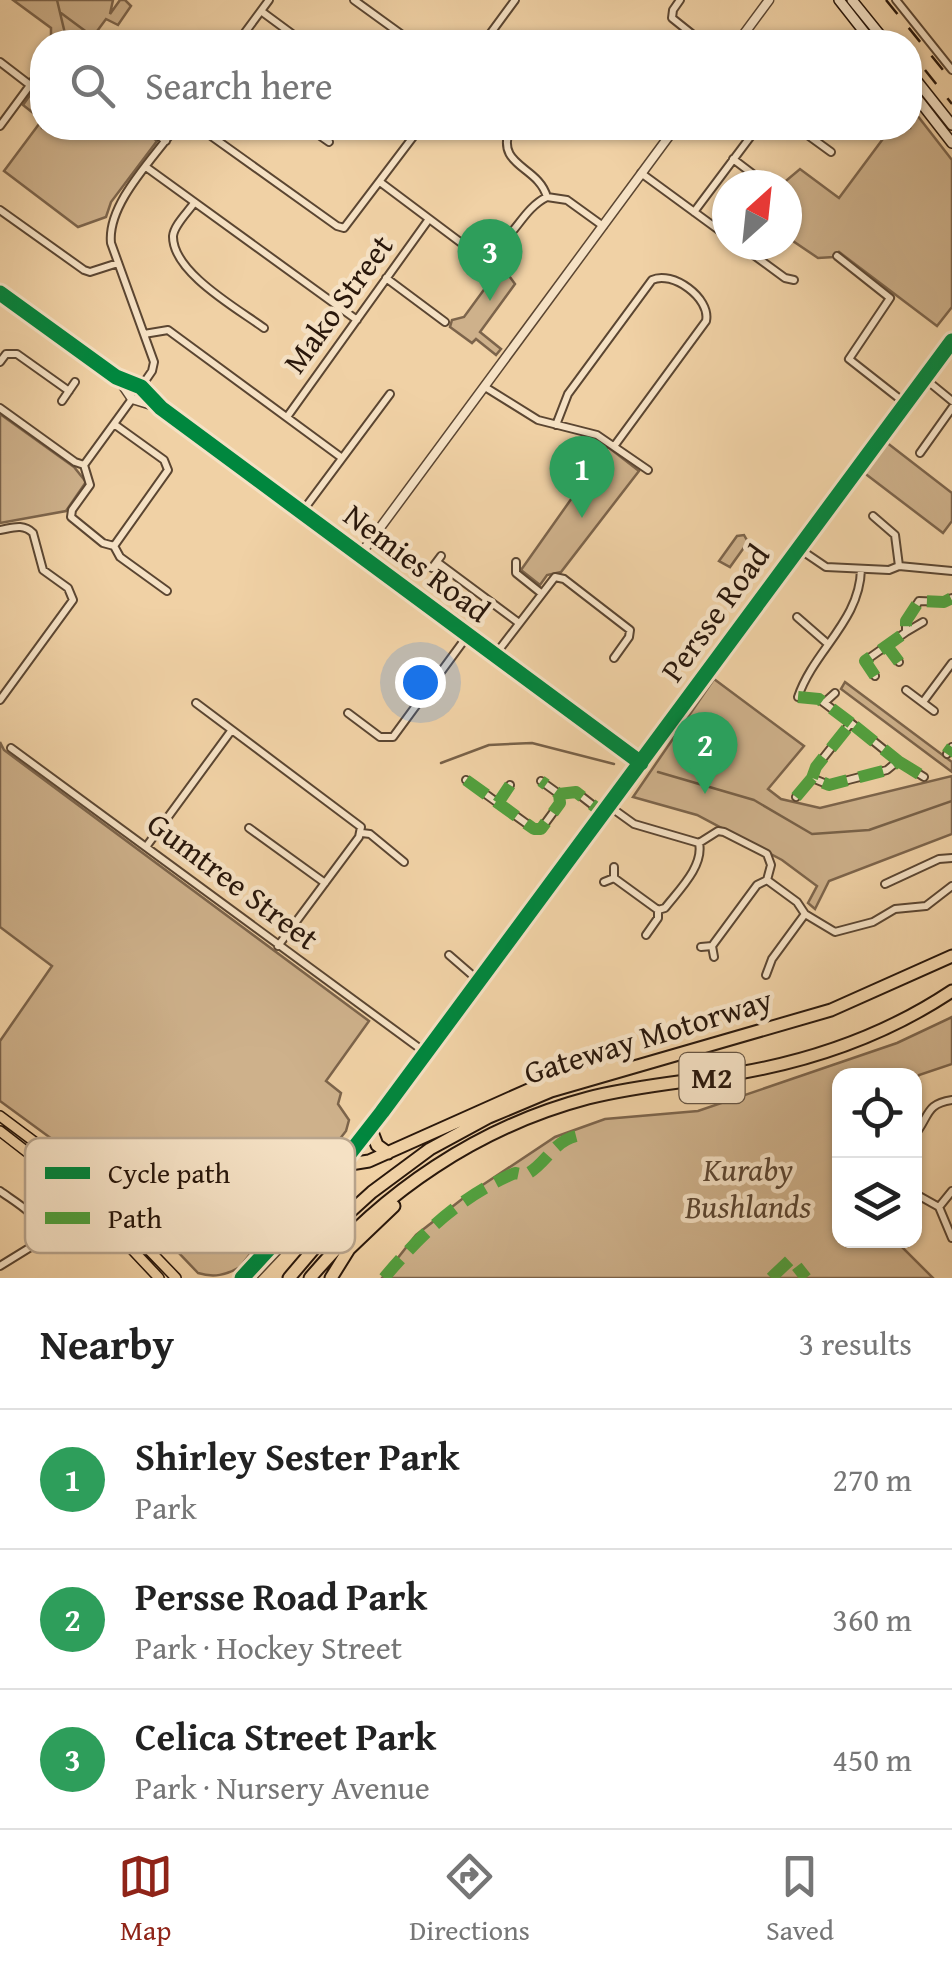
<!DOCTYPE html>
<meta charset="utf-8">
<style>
body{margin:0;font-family:"Gentium Book Plus",serif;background:#f2f2f2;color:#222}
.controls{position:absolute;right:30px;bottom:30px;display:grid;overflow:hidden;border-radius:20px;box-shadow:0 2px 8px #0004}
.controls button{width:90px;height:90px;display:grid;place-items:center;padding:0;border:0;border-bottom:2px solid #e0e0e0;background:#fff;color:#222;font:50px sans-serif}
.compass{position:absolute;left:712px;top:170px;width:90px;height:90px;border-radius:50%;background:#fff;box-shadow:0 2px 8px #0004;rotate:27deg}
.you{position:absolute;left:420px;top:682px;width:35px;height:35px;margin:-25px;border:8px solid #fff;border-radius:50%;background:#1a73e8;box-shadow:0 0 0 15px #1a73e833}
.badge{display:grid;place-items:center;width:65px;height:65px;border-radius:50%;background:#8f2418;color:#fff;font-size:32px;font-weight:700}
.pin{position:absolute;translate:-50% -82px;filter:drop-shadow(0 2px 5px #0008)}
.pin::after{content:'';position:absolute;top:52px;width:35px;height:30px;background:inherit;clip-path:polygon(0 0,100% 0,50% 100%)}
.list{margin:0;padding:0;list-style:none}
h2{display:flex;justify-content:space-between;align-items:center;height:130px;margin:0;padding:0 40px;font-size:42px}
h2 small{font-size:32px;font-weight:400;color:#767676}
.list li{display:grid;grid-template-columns:65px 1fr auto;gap:30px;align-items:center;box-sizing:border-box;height:140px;padding:0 40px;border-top:2px solid #e0e0e0}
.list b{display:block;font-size:38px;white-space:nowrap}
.list p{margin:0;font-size:32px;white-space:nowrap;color:#767676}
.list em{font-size:32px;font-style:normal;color:#767676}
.icon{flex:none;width:55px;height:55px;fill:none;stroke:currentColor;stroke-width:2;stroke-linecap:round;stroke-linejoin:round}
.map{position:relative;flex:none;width:952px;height:1278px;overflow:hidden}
.search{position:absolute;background:#fff;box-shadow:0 2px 8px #0004;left:30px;right:30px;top:30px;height:110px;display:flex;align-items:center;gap:25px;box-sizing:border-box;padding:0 35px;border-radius:40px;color:#767676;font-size:38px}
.sheet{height:550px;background:#fff}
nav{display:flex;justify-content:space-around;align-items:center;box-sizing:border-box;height:140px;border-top:2px solid #e0e0e0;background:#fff;font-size:28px;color:#767676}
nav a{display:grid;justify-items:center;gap:5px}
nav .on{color:#8f2418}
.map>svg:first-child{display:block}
.green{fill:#ceb18b;stroke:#7c644b;stroke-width:2.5}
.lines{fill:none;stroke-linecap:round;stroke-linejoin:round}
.stream{stroke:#786148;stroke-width:2.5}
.minor-casing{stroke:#5b4632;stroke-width:10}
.tertiary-casing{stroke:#5b4632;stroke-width:11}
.secondary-casing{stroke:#29170b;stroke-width:12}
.primary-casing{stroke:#29170b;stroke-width:12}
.motorway-casing{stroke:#29170b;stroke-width:15}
.minor{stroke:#f5e1c4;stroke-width:6}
.tertiary{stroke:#f5e1c4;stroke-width:8}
.secondary{stroke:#f5e1c4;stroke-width:9}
.primary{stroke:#f0d1a5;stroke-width:9}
.motorway{stroke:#f0d1a5;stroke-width:11}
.rail{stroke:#29170b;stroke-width:2.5;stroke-dasharray:18 18;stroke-linecap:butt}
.quiet{stroke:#51a13e;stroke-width:12;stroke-dasharray:25 12;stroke-linecap:butt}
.cycleway-casing{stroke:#f5e1c4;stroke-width:21}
.cycleway{stroke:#00873e;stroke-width:15}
.labels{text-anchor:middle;stroke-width:9;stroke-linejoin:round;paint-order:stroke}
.shield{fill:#f5e1c4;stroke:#665442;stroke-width:2.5}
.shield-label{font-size:30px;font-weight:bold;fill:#29170b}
.street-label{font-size:32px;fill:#29170b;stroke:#f5e1c4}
.park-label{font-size:32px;font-style:italic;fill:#5b4531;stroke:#f5e1c4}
.key{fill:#f5e1c4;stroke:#b8a48c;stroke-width:2.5}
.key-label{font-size:28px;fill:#29170b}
</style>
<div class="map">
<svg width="952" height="1278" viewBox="0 0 952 1278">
<rect width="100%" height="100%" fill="#f0d1a5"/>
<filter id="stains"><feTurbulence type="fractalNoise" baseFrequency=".002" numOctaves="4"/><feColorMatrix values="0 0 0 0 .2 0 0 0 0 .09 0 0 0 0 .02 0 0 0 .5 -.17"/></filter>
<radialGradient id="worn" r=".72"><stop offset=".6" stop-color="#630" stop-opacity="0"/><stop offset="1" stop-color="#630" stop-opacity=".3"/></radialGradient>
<path class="green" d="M13,0H113L110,14L120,0H125L131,6L118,25L106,19L89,42H51V28Z
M42,78V128H140L157,141L111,202L106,217L78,227L4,171L42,120L23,105Z
M910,106L952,160V307L937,326L839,252L834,257L818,258L787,237V185H781L800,169L839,198L891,128H910Z
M494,255L515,284L480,332L501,349L496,355L476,339L472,343L450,327L452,320L464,317L494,276L488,257Z
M0,414L74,467L86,482L66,511L0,523Z
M886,442L952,493V521L943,533L863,472Z
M608,447L639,471L561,572L547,575L540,585L521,570Z
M744,535L748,542L730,567L719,561L737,536Z
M714,679L804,746L768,789L781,799L820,808L952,776V834L829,881L815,909L808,903L817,886L782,860L697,815L633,797Z
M845,682L952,762V772L841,689Z
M0,742L4,750L369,1021L326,1081L341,1093L338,1104L349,1120L346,1131L240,1267C226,1275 214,1278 198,1273L112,1183L0,1101V1041L52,966L0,927Z
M952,1017V1064L919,1075L915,1081L914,1076H840V1240L896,1241L933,1278H382L416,1235L466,1196L555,1137L605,1119L698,1111L897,1043Z"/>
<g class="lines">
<path class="stream" d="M57,0L67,42
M61,13L88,33
M441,763L489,745L532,743L614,764
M658,772L754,800L812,834L869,830L952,801"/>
<g class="minor-casing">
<path id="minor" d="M354,0L412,42
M680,0L673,10L672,18L702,42
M896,0L952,70
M261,11L303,42
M238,42L269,0
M476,42L490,34L515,0
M0,62L30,85
M0,126L42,69
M148,128L166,141
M200,128L337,226L344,228L413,137L414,128
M309,128L329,142
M510,128C495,167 538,165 547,197
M798,128L831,152
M733,159L766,184
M146,167L357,320
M641,173L727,236
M380,182L468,248C509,262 515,212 547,197L567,200L603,226
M194,203C188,212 174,225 173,236C172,272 238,309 264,328
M0,210L84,270L90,272L118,263
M694,212L757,128
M740,245L785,278L794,280
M837,256L890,298L849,359L905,403
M386,278L445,322
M144,334L168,330L342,458
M0,362L6,354H17L69,391
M924,378L952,401
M141,387L152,371L154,362L111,243C107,204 153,159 175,128
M485,387L538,420L597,435L648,470
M132,399L84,465L90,485L72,510L71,517L103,543L114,546L120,557L167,591
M62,401L75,382
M0,408L75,462L84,465
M287,417L429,219
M114,424L164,460L168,470L114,546
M556,425L568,394L652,280C672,270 711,298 706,321L615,445
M920,453L952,408
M302,512L390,394
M873,516L895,535L899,566
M0,530C12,528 23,523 33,533L43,570L68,588L73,600L0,700
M798,548L826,567L889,570L899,566L952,571
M437,562L519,623
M516,562V573L541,593
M432,568L441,556
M797,617L828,644
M906,632L923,622
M887,646L899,662
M495,655L555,577L564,579L630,630L629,637L614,658
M875,676L865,661L906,632V621L919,601L944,602L952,598
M906,690L934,711
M825,702L835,693
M923,702L952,663
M196,703L361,827L359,837L278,946
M348,713L380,737H393L468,635
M851,723L819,699L798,697C814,650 860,621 861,569
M11,748L426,1053
M947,754L952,747
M898,761L924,777
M466,780L534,829H541L560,803L559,794L541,781
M559,794L576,792L603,813
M796,797L812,778L829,785L887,770L898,761L851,723L816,767L812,778
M498,803L510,785
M609,806L634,824L699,843L718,831L724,832L767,854L771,865L767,880L797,902L805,914L835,932L873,922L895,909L926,906L952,886
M249,828L325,883
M362,833L370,834L404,862
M146,847L231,731
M614,878L658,910L665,908C679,890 704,866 699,843
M604,882L614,878V867
M885,884L939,859L952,858
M646,935L658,918V910
M712,946L757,885L767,880
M701,947L712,946L714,957
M449,955L479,981
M766,975L772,959L805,914
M914,1136C930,1116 925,1104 952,1100
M0,1191C15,1202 36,1213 42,1231L34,1245L0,1266
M914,1193L939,1207L952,1238
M939,1207L952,1191"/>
</g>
<g class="tertiary-casing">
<path id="tertiary" d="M738,42L769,0
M0,293L116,377L141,387L161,408L641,763
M119,380L132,399L158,407
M360,555L675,128
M242,1278L311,1203L382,1112L952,341
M251,1278L318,1207L379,1121L382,1112"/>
</g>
<g class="secondary-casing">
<path id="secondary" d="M839,0L872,42
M852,0L886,42
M910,72L952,125
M910,89L952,143"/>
</g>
<g class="primary-casing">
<path id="primary" d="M0,1116L72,1170L176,1278
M0,1131L76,1190L159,1278"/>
</g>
<g class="motorway-casing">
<path id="motorway" d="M372,1132L377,1145L388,1153
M338,1166L369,1161L535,1087L616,1065
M289,1278L329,1231L372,1192L430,1149L489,1117L551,1091L831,1010L952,956
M310,1278C383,1192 478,1127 588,1098C638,1085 689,1082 739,1073C814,1060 889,1033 952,991
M331,1278L349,1249L394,1206"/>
</g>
<use href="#minor" class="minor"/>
<use href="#tertiary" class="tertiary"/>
<use href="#secondary" class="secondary"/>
<use href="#primary" class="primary"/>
<use href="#motorway" class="motorway"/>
<path class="rail" d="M886,0L952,81
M925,70L952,104"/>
<path class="quiet" d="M887,646L899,662
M875,676L865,661L906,632V621L919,601L944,602L952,598
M798,697L819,699L851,723
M947,754L952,747
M898,761L924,777
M466,780L534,829H541L560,803L559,794L541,781
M559,794L576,792L603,813
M796,797L812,778L829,785L887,770L898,761L851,723L816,767L812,778
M498,803L510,785
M384,1278C422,1233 461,1196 515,1173L525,1175C546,1165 552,1142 576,1136
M771,1278L791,1259L806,1278"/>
<g class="cycleway-casing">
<path id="cycleway" d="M0,293L116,377L141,387L161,408L641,763
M242,1278L311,1203L382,1112L952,341"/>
</g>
<use href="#cycleway" class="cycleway"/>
</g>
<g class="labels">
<rect class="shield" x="679.5" y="1053" width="65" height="50" rx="8"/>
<g class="shield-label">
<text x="712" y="1088">M2</text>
</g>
<g class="street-label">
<text transform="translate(338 304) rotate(-54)" y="11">Mako Street</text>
<text transform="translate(417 563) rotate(37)" y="11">Nemies Road</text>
<text transform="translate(715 613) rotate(-54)" y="11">Persse Road</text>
<text transform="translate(233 881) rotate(37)" y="11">Gumtree Street</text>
<text transform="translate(648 1036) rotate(-17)" y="11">Gateway Motorway</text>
</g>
<g class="park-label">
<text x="748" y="1181">Kuraby<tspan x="748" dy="37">Bushlands</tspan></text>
</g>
</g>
<rect x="25" y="1138" width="330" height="115" rx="15" class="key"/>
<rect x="45" y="1167" width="45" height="12" fill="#00873e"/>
<rect x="45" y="1212" width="45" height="12" fill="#51a13e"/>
<g class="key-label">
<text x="108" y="1183">Cycle path</text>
<text x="108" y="1228">Path</text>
</g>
<rect width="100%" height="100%" filter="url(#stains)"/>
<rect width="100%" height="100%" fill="url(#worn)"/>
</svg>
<div class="controls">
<button><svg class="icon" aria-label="locate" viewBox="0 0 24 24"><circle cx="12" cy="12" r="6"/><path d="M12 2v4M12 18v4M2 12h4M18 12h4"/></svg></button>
<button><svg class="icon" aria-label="layers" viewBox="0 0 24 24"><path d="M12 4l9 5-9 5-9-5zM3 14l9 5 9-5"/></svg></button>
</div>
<svg class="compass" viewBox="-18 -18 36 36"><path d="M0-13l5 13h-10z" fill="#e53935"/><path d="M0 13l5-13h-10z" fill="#767676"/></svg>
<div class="you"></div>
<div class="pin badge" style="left:582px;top:518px;background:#2e9e5b">1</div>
<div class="pin badge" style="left:705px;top:794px;background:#2e9e5b">2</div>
<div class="pin badge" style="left:490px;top:301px;background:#2e9e5b">3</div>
<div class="search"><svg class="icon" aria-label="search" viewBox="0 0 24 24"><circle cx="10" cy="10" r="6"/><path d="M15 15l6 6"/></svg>Search here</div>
</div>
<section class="sheet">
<h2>Nearby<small>3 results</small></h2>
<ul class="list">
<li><span class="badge" style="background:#2e9e5b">1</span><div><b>Shirley Sester Park</b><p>Park</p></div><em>270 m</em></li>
<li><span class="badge" style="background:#2e9e5b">2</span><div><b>Persse Road Park</b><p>Park · Hockey Street</p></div><em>360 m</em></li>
<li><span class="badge" style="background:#2e9e5b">3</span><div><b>Celica Street Park</b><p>Park · Nursery Avenue</p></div><em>450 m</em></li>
</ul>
</section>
<nav>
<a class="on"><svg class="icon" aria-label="map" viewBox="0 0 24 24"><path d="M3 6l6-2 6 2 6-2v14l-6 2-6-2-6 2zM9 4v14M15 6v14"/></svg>Map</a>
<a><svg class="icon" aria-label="directions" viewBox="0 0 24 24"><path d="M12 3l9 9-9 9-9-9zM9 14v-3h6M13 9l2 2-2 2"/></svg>Directions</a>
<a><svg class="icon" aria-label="saved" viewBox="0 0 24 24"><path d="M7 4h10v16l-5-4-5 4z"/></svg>Saved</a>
</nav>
